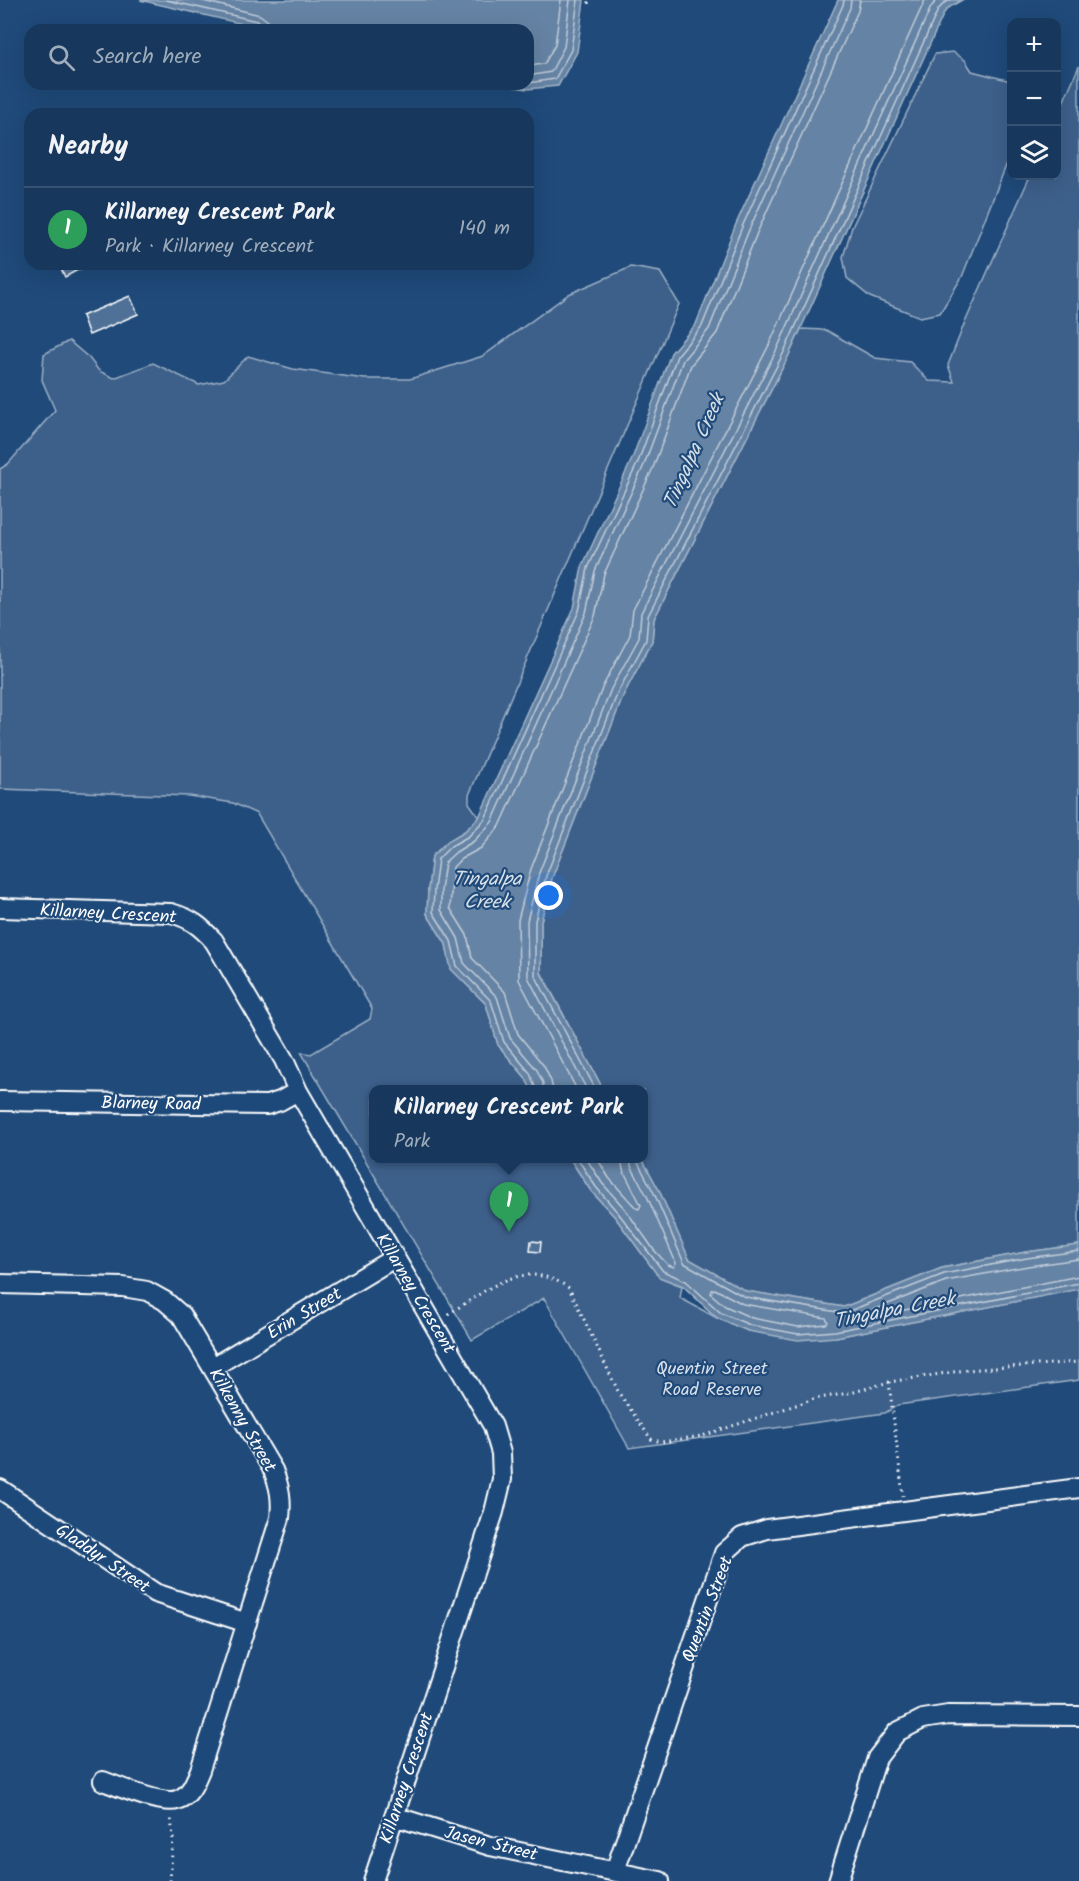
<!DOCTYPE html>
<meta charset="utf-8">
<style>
body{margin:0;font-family:Kalam,sans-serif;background:#203f62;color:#f1f3f6}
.controls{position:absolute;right:18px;top:18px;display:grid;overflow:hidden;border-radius:12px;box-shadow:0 6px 24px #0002}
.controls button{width:54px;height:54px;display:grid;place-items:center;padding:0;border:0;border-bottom:2px solid #365272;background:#17385c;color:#f1f3f6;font:30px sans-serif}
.you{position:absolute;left:549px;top:896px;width:21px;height:21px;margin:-15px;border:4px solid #fff;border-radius:50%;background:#1a73e8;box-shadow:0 0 0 9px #1a73e833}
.badge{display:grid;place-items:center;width:39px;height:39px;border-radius:50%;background:#ff9aa2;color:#fff;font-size:20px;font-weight:700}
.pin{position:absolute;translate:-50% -50px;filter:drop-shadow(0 2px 3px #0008)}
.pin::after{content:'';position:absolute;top:32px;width:21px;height:18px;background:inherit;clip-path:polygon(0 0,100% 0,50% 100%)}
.popup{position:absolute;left:369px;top:1085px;width:279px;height:78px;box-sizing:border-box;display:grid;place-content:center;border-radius:12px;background:#17385c;filter:drop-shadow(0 2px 4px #0005);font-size:20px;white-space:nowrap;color:#9eacbb}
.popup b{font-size:22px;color:#f1f3f6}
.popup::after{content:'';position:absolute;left:50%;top:100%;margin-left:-12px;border:12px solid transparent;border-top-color:#17385c}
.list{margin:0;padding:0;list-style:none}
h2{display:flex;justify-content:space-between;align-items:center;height:78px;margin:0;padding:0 24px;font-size:26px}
h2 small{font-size:20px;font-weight:400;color:#9eacbb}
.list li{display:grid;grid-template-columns:39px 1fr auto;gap:18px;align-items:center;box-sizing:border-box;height:84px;padding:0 24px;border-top:2px solid #365272}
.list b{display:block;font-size:22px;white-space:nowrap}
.list p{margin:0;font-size:20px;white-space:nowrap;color:#9eacbb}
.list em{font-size:20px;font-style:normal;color:#9eacbb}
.icon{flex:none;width:33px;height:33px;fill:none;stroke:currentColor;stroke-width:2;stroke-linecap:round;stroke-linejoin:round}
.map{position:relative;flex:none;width:1079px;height:1881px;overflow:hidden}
.search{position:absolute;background:#17385c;box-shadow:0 6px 24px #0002;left:24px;top:24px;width:510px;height:66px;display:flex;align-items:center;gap:15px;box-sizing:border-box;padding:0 21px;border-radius:18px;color:#9eacbb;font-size:22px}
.panel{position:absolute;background:#17385c;box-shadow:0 6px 24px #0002;left:24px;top:108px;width:510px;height:162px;border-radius:18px}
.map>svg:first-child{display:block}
.green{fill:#3c618b;stroke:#9eb0c5;stroke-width:1.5}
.water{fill:#6583a4;stroke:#a3b5c8;stroke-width:1.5}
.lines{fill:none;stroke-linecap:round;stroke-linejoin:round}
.shore{stroke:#c1cddb;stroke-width:1.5}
.building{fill:#507197;stroke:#fff;stroke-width:1.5}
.street-casing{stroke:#fff;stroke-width:22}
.path{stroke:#fff;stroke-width:3;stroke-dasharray:1.5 4.5;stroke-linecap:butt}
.street{stroke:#1f4a7a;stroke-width:18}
.labels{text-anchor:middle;stroke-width:4.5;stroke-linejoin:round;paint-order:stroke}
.street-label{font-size:18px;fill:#fff;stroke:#1f4a7a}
.park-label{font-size:18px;fill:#d8dfe8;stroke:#1f4a7a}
.water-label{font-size:20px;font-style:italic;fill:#d8e0e8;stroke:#1f4a7a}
</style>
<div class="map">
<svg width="1079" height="1881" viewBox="0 0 1079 1881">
<rect width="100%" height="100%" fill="#1f4a7a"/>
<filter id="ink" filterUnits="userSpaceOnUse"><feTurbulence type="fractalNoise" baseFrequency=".0167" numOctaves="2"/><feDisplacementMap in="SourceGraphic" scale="12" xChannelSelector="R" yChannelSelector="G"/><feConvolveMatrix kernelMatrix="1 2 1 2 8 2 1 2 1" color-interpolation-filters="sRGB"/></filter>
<g filter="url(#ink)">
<path class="green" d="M953,52L965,60L972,71L1011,81V153L962,277L940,313L920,317L870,297L847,278L843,257L852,227L935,54Z
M1079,66V1245L1026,1252L942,1268L844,1307L745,1291L689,1259L659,1190L642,1159L644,1158V1090L603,1089L541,972V921L552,878L624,694L652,641L654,619L789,355L801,329L826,330L875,358L910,362L929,381L954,382L948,365L963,327L1030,176H1056L1057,116Z
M631,267L660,272L679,304L469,795V803L479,817L465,831L448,841L432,856L428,890L427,914L446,944L451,969L486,1004L498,1045L525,1077L531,1089L374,1090V1158L570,1159L591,1191L615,1217L659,1277L682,1286L680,1298L717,1318L748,1331L836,1337L1079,1289V1380L898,1405L885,1413L629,1448L544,1298L472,1340L301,1052L311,1054L370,1019L372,1009L257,814L233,803L189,796L0,789V469L8,464L55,410L42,380L44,354L69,341L89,358L99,371L114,378L153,363L199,385L224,380L248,356L293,369L365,379H410L483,356L569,294Z"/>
<path class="water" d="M140,0H584L577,52L558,86L527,89L500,84H528V30H268Z
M838,0H962L948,8L944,13L789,355L654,619L652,641L624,694L552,878L541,921V973L603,1089H531L525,1077L498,1045L486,1004L451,969L446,944L427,914L428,890L432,856L448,841L465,831L479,817L574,608L582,567L632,459L671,353L696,324L736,224Z
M570,1159H642L659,1190L689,1259L746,1291L844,1307L942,1268L1026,1252L1079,1245V1289L836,1337L798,1340L748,1331L717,1318L683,1286L659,1277L615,1217L591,1191Z"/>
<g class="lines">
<path class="shore" d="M166,0L257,21L261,25L262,30
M199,0L260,15L268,21L270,30
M528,66L544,64L555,45L561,0
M528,76L551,72L564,47L570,0
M528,83L555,79L571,50L578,0
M536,1090L530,1073L504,1042L491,1001L457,966L451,941L433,912L434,890L438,859L451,846L469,836L485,819L579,611L588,568L638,462L677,356L702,326L742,227L843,5L844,0
M543,1090V1083L537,1070L510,1038L497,997L464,963L458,938L441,910V890L445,862L456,852L474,841L492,822L586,613L595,571L644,465L683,360L709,329L749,230L850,8L851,0
M553,1090L551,1081L544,1066L518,1034L505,992L472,958L467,935L450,908L453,867L461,859L481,848L500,826L595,616L604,574L653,468L691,365L717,333L757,233L858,11L860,0
M577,1090L519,980L518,920L531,869L603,686L630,635L633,610L769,345L925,0
M587,1090L528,977L527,921L539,873L611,689L639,638L641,613L777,349L931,7L937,0
M596,1090L535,975V921L546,876L618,692L646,640L648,616L784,352L938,10L944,3L951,0
M577,1158L596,1187L619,1214L663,1271L686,1281L721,1313L750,1325L798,1334L835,1331L1079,1283
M586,1158L602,1183L625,1209L654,1250L668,1265L674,1267L676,1263L647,1196L631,1166L630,1158
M597,1158L609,1178L636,1208L639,1209L641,1205L623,1170L621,1158
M637,1158L638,1163L654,1193L684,1263L745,1297L844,1313L944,1274L1027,1258L1079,1251
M1079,1259L1028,1266L946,1281L873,1310L871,1313L874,1316L1079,1276
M712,1290L715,1289L743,1304L826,1318L828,1322L826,1324L798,1327L752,1318L725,1306L711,1294Z"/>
</g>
<path class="building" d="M59,264H86L87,265L65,277Z
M130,296L138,314L89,335L82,316Z
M531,1241L541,1242L540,1252L530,1251Z"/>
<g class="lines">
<g class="street-casing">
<path id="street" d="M0,908L171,913C192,919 200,926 214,941L284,1060L298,1091L493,1426L501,1453L502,1479L494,1512L373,1881
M0,1101L267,1105L280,1101L298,1091
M0,1284L123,1287L147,1291L165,1301L181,1315L273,1470C280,1487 282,1500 280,1518L200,1770C195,1782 190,1796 177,1800C162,1805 119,1787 103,1781
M213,1367L394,1258
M0,1489L155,1593L247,1623
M394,1816L490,1846L660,1881
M615,1871L724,1553L742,1537L767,1529L1079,1488
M838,1881L877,1758L897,1732L923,1719L948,1715L1079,1716"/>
</g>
<path class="path" d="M588,3L592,0
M448,1314C489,1290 522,1256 569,1288L619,1393L651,1439L661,1442L702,1436L814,1399L854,1392L889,1382L966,1370L1079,1362
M889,1382L903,1496
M170,1881L173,1838L171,1818"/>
<use href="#street" class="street"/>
</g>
</g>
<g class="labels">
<g class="street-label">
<text transform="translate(108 913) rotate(3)" y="6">Killarney Crescent</text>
<text transform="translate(151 1103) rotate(1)" y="6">Blarney Road</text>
<text transform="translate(416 1293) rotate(59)" y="6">Killarney Crescent</text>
<text transform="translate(304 1313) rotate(-31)" y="6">Erin Street</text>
<text transform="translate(243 1420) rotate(60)" y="6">Kilkenny Street</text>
<text transform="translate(103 1558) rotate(34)" y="6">Gladdyr Street</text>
<text transform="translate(707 1609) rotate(-69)" y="6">Quentin Street</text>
<text transform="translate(406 1778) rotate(-72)" y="6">Killarney Crescent</text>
<text transform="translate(491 1843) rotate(14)" y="6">Jasen Street</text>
</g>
<g class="park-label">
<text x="712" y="1374">Quentin Street<tspan x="712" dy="21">Road Reserve</tspan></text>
</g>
<g class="water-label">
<text transform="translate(693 451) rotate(-66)" y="7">Tingalpa Creek</text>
<text x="487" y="885">Tingalpa<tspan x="487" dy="23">Creek</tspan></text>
<text transform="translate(894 1309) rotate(-11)" y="7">Tingalpa Creek</text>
</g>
</g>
</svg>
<div class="controls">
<button>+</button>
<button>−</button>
<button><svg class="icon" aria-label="layers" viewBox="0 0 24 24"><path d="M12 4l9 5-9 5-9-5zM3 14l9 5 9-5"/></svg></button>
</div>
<div class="you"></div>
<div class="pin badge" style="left:509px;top:1232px;background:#2e9e5b">1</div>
<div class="popup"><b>Killarney Crescent Park</b>Park</div>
<div class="search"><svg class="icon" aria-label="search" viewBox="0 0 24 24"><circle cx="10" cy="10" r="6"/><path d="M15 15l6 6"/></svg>Search here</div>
<section class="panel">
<h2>Nearby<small></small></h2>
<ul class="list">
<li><span class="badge" style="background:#2e9e5b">1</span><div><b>Killarney Crescent Park</b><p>Park · Killarney Crescent</p></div><em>140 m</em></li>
</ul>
</section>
</div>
